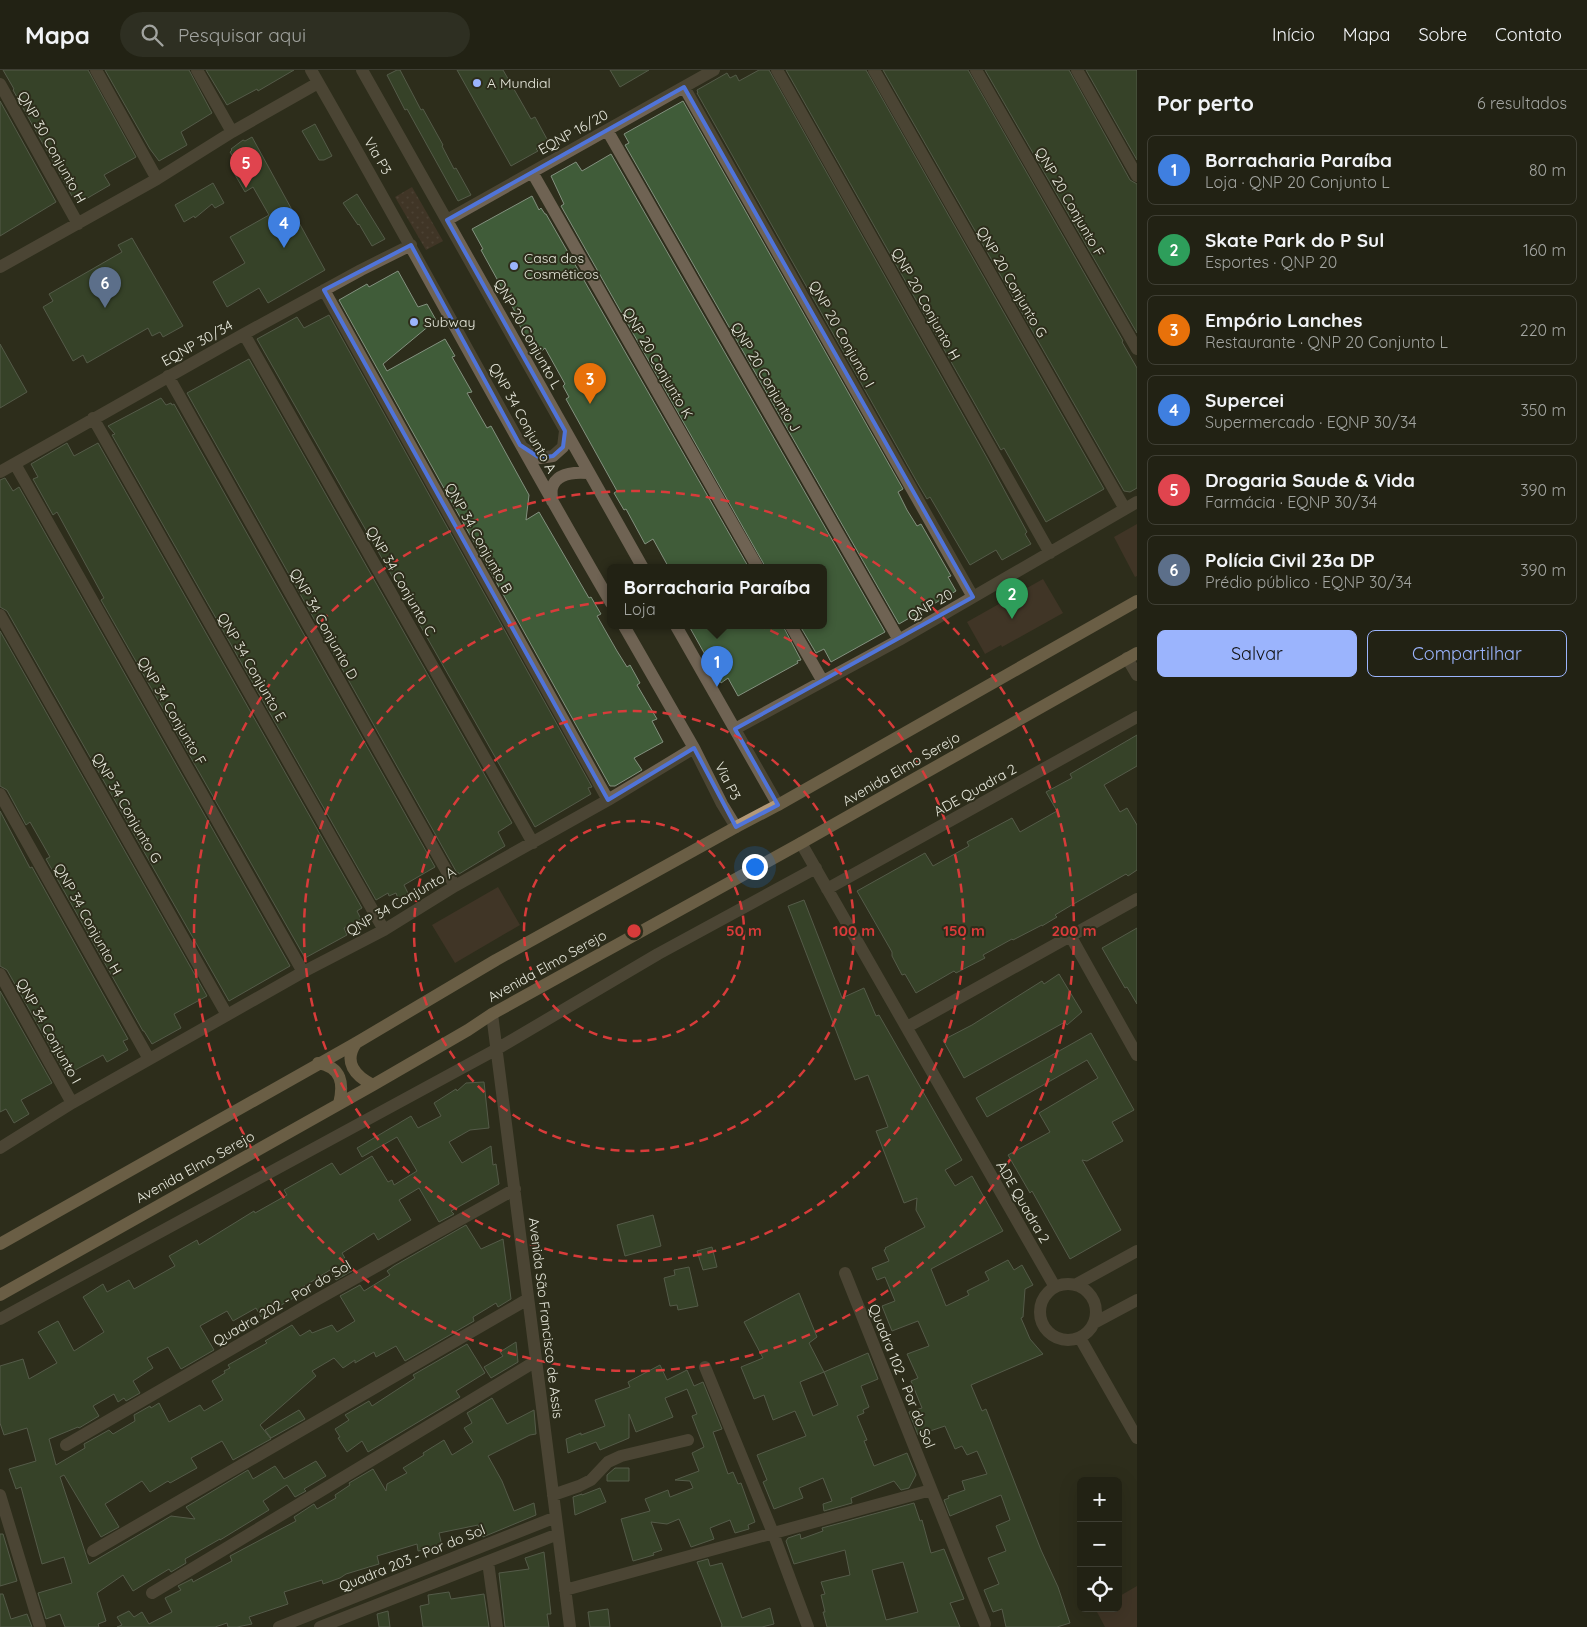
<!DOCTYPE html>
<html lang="pt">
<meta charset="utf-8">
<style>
body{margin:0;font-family:Quicksand,sans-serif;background:#2e2f22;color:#f1f3f6}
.controls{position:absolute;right:15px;bottom:15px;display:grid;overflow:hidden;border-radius:8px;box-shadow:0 5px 20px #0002}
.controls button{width:45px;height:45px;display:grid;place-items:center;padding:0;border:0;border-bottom:1px solid #3f3f34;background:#222214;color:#f1f3f6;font:25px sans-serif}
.you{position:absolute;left:754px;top:796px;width:18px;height:18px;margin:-12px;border:4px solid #fff;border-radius:50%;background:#1a73e8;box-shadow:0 0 0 8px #1a73e833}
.badge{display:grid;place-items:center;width:32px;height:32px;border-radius:50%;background:#9bb4fd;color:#fff;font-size:16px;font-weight:700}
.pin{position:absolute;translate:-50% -41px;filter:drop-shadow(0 1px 2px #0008)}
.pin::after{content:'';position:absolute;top:26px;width:18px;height:15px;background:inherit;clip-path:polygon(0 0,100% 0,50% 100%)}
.popup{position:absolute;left:607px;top:494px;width:220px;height:65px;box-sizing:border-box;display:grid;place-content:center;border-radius:8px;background:#222214;filter:drop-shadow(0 1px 4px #0005);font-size:16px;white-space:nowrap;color:#a2a4a0}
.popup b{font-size:19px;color:#f1f3f6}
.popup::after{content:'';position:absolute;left:50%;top:100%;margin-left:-10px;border:10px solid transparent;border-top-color:#222214}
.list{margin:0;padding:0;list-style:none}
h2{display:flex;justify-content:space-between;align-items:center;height:65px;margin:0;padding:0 20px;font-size:21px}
h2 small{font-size:16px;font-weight:400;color:#a2a4a0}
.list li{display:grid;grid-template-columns:32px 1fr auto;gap:15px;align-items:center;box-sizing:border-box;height:70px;margin:0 10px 10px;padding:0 10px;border:1px solid #3f3f34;border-radius:8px}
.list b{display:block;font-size:19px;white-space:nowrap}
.list p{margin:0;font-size:16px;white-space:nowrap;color:#a2a4a0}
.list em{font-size:16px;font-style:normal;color:#a2a4a0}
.actions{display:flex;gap:10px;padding:15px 20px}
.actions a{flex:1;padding:11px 0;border:1px solid #9bb4fd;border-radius:8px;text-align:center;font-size:18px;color:#9bb4fd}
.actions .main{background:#9bb4fd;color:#111}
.icon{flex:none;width:28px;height:28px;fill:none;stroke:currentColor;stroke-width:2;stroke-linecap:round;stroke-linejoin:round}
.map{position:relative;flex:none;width:1137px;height:1557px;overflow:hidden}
header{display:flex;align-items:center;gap:30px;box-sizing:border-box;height:70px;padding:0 25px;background:#222214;border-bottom:1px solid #3f3f34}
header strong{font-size:24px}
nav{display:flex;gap:28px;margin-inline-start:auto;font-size:18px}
.search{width:350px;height:45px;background:#2e2f22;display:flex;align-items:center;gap:12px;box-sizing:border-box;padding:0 18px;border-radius:28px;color:#a2a4a0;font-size:19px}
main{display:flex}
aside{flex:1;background:#222214}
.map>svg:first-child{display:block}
.grass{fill:url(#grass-dots)}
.pitch{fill:#573e33}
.building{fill:#405c39;stroke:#83917f;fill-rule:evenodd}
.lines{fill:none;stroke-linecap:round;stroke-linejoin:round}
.minor{stroke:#6f6353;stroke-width:12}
.major{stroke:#b39978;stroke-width:12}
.marked{fill:none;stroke:#5074d9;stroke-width:4;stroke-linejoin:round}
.ring{fill:none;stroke:#d83b3a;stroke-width:2.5;stroke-dasharray:9 6}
.poi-dot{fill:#9bb4fd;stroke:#2d2d1b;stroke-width:2}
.labels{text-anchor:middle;stroke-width:4;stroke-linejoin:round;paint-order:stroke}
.poi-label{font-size:14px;fill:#e7e8dc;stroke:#2d2d1b;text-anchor:start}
.street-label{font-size:14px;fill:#e7e8dc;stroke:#2d2d1b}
.centre{fill:#d83b3a;stroke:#2d2d1b;stroke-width:2.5}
.ring-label{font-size:15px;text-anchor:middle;font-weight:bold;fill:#d83b3a;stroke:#2d2d1b;stroke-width:4;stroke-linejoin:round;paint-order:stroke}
</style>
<header>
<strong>Mapa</strong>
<div class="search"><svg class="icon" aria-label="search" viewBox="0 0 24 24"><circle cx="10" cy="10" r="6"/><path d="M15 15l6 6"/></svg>Pesquisar aqui</div>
<nav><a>Início</a><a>Mapa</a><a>Sobre</a><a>Contato</a></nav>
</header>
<main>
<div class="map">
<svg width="1137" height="1557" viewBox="0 0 1137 1557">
<defs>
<pattern id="grass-dots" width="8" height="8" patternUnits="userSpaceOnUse" patternTransform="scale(1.25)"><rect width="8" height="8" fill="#573e33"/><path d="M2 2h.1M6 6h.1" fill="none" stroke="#6f5a50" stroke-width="1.8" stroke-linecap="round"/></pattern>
</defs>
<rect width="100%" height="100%" fill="#2d2d1b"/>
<path class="grass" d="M412,117L443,171L426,180L395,127Z"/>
<path class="pitch" d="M1137,454V506L1135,507L1114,467Z
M1043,509L1063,543L1002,577L1001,575L985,584L967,552Z
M498,817L520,855L455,893L432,855Z
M1137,1516V1557H1105L1096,1540L1099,1538H1118V1527Z"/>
<path class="building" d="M3,0H88L136,87L104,105L110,115L79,133L74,125L72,126L13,20L14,19Z
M105,0H189L212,43L181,62L187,75L159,91L150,79Z
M206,0H294L258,21L257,19L227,35Z
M397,0H400L421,40L423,39L443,75L442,76L454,99L456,98L471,125L458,131L407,39L405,40L387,5Z
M457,0H503L531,49L535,47L548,71L536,79L538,81L511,96Z
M610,0H649L620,17Z
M759,0H769L987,388L1027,462L1025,464L1031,474L1002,490L996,480L970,495L930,427L927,429L917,412L697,23H698L697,20L727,3L730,8L736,5L739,11Z
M786,0H866L1104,419L1046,452L1004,378L1001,380Z
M883,0H968L1123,271L1122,272L1137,298V418L1130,422L1124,421Z
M985,0H1069L1130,110L1137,114V263Z
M1086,0H1137V90Z
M0,31L56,132L0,166Z
M683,31L903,419L898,422L907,440L917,456L921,454L951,506L948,507L956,521L899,554L625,75L629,73L624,64Z
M315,54L332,86L324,90H319L302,61Z
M252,67L325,200L268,233L259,218L227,237L213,212L245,193L230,167L269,145L253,117L245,122L234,103L241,99L230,82L232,80L231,79L243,70L245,71Z
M611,84L885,562L831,592L824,579L816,583L800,556H823V498H766L561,136L564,134L551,106L576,92L582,101Z
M213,113L224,133L215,138L212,134L195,148L194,146L184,152L175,135Z
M357,124L385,169L372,176L359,154L358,155L343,133Z
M532,126L539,140L541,138L545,144H546L749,498H669L653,469L645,474L626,439L624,440L614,423L617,421L566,329L569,327L563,316L565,314L545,278L539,283L530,267L527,268L517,251L519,249L481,180L483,179L472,159Z
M132,168L183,256L163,267L160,262L152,266L148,258L87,293L83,285L73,291L43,237L53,231L49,224L122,182L118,175Z
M398,201L418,237L427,234L436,250L383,294L387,301L445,269L455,286L452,287L472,322L467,323L487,358L491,356L529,425L526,450L539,442L589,528L591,527L601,544L597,546L617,581L627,597L630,595L640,613L637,615L657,649L652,651L663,672L634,688L642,700L615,716H610L339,230L367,214L369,217Z
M329,245L592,717L588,718L591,724L535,757L257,269L297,247L304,258Z
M0,274L27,322L0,338Z
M249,289L512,753L498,762L505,776L459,804L458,802L457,803L187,323Z
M161,328L166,335L171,333L172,335L174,334L435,797L404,815L409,825L399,831L396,823L389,826L388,823L376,830L112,365L115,364L108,356Z
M67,373L74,386L98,373L362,838L357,841L361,849L344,858L347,865L305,888L101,530L104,528L57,442L53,445L33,409L38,407L31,394Z
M5,408L13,421L19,417L290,896L229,931L7,541L0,537V410Z
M689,556H783L801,590L797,591L798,593L738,626L728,608L721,613Z
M0,561L207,926L174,944L181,958L152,974L144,961H143L46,789L50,787L30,752L26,755L7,720L0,716Z
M1137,665V696L1104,715L1120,742L1127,738L1137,755V800L1128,806L1126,804L1070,836L1055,845L1057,847L1042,856V855L1013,870L1012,869L983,885L985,888L956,903L954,901L916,923L905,904L902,905L892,886V882L857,821L925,783L933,796L969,776L967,772L1012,748L1020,762L1057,741L1046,722L1072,708L1070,704Z
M0,741L30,798L32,797L128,969L123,971L128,980L107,992L103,985L66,1005L7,900L0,896Z
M804,830L842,928L864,918L876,946L879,945L962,1090L945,1100L955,1116L972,1106L1003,1161L931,1199L946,1236L969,1225L967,1221L989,1210L985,1202L1008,1190L1014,1200L1022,1195L1033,1215L1025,1219L1023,1247L1021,1248L1030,1269L1043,1284L971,1315L982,1341L986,1339L1041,1480L1058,1517L1070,1553L1057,1557H1006L1002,1539L993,1542L984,1520L999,1514L988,1488L1006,1481L996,1456L1010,1450L1001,1425L950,1446L944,1430L949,1428L948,1426L965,1420L962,1411L987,1404L977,1381L967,1385L962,1376L955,1379L945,1356L918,1365L909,1342L922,1338L911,1311L918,1308L907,1284L929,1276L918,1251L892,1261L882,1236L895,1231L885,1207L877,1210L872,1198L889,1191L884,1180L886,1179L885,1178L925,1157L916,1140L917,1128L904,1133L876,1061L888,1057L868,1005L855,1010L788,836Z
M1137,858V934L1127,917L1125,918L1102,878Z
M1059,904L1082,942L1067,955L1065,952L964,1008L943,970L972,955L1042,911L1044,914Z
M0,921L52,1013L21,1030L29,1044L14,1053L6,1039L0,1042Z
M1091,963L1134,1040L1112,1052L1123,1071L1087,1091L1082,1090L1121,1160L1070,1189L1032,1121L1030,1123L1008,1085L1050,1062L1039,1043L1098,1008L1087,990L987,1047L976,1028Z
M484,1012L489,1058L470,1060L449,1072L462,1093L491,1076L493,1095L496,1094L499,1114L451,1141L454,1144L439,1152L419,1118L399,1130L411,1150L378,1170L374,1163L342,1183L352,1201L336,1210L330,1200L298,1220L300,1224L261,1247L256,1238L233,1251L227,1241L200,1256L214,1280L181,1299L168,1277L147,1288L153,1298L133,1311L140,1323L126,1331L124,1328L118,1332L114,1324L93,1336L99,1346L79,1358L78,1357L49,1369L56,1395L85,1378L84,1374L109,1360L113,1364L135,1351L134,1345L150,1336L151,1338L159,1333L169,1352L200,1335L204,1341L223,1330L212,1311L225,1303L224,1301L230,1298L228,1295L267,1273L265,1271L292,1255L300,1266L310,1260L312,1263L332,1255L337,1262L355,1251L340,1226L360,1215L364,1221L390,1205L387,1201L394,1196L466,1155L481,1179L503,1169L511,1229L498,1237L496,1233L473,1247L474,1251L405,1291L396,1276L376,1287L374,1282L355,1293V1290L343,1298L334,1288L312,1301L316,1306L260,1355L271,1369L233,1390L222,1371L191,1388L197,1398L170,1413L168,1411L150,1422L142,1411L105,1434L119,1457L101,1467L64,1405L60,1407L89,1494L171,1446L195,1449L186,1437L248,1400L253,1409L275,1396L284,1409L316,1391L326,1406L304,1419L306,1421L295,1427L287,1415L263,1431L269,1440L220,1470V1469L185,1489L186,1493L171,1502L169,1499L133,1521L123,1505L97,1523L106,1551L98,1554L99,1557H65L60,1544L46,1549L38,1523L72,1513L64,1487L42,1494L21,1417L16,1419L9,1399L36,1391L27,1358L4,1365L0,1353V1296L23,1289L29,1309L57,1293L38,1262L58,1251L74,1281L104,1262L83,1227L103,1214L107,1222L129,1210L134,1219L175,1196L169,1186L197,1170L199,1175L254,1141L255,1143L287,1125L284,1120L332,1093L340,1105L372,1086L388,1112L392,1110L394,1115L417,1101L397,1067L362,1087L357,1078L411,1046L418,1058L441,1046L434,1033L456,1019L457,1021L466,1013Z
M653,1145L661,1176L625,1186L617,1155Z
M712,1177L717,1197L703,1200L697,1181Z
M689,1197L698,1236L678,1240L677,1235L670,1236L664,1208L675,1205L674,1200Z
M799,1223L817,1267L809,1273L824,1302L800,1312L813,1346L838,1335L824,1302L868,1283L878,1309L861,1316L869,1337L863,1340L864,1343L857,1346L867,1370L864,1371L874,1396L907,1383L916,1405L909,1418L901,1420L894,1411L851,1428L852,1433L824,1441L823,1434L832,1431L823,1408L799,1418L803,1428L774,1439L763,1412L767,1410L757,1385L806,1366L795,1341L773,1350L764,1325L754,1329L741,1297L763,1288L744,1252Z
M516,1272L518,1292L491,1308L484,1297L503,1286L500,1282Z
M467,1274L485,1303L456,1321L460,1327L368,1382L362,1371L347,1382L338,1368L340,1367L335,1359L349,1350L345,1345L369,1331L372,1336L415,1308L413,1305Z
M660,1295L667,1310L687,1300L694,1316L703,1312L722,1359L713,1362L728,1404L733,1402L738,1414L741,1413L755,1452L748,1455L749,1459L735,1463L730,1450L710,1458L714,1469L691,1477L679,1449L667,1454L651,1452L662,1480L653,1483L654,1485L633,1491L621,1449L650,1441L645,1429L668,1420L670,1427L693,1418L690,1411L675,1410L699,1401L692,1383L704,1377L692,1346L697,1344L687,1319L665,1328L673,1347L636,1362L629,1344V1368L622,1371L600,1380L596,1372L568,1383L566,1369L581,1363V1365L605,1356L595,1330L630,1317L628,1312Z
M492,1328L507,1354L534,1340L536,1364L530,1365L488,1386L502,1411L514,1441L534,1433L536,1445L483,1467L478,1455L439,1463L442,1476L418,1481L417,1474L377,1486L379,1494L346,1504L340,1508L323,1514L322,1510L284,1522L288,1534L249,1547L252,1554L237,1557H228L227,1553L215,1557H117L122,1555L117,1547L129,1541L134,1547L142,1542L149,1554L172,1542L165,1528L181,1520L178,1516L192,1509L193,1512L232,1491L230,1486L296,1451L294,1447L314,1434L317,1439L336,1428L335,1425L350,1415L349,1413L373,1399L386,1421L387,1414L407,1403L403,1398L424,1385L423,1383L444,1370L452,1385L473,1372L464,1358L472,1353L467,1343Z
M299,1340L305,1349L271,1368L265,1360Z
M615,1398H629V1411H607V1405Z
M600,1418L606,1432L575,1445L573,1427L582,1424V1425Z
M914,1433L920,1451L922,1450L931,1483L944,1479L964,1529L950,1533L960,1557H827L823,1542H825L821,1525L825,1524L821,1512L850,1505L845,1480L794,1494L786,1471L788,1468L800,1464L801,1469L823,1461L822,1458ZM903,1492L918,1542L886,1550L872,1500Z
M0,1464H3L17,1511L0,1516Z
M544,1482L551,1544H547L549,1557H505L499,1503L529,1499L525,1488Z
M708,1489L710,1496L722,1493L742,1548L770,1538L774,1554L762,1557H721L722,1555L697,1492Z
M449,1522L451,1529L484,1524L489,1557H423L420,1536L429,1534L428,1525Z
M0,1524H3L11,1549L27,1544L32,1557H0Z
M608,1539L610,1557H590L588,1542Z
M388,1541L390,1557H379L377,1544Z"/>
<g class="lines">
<path class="minor" d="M96,0L157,109
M197,0L232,62
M311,0C413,177 508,357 611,533
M362,0L643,498
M777,0L1050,483
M874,0L1125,439
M976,0L1137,279
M1077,0L1137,106
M0,14L78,154
M684,17L973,527
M607,60L899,570
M532,102L758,498
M447,150L714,0
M0,197L157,109L232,62L318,13
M324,220L608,730
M244,264L533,773
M168,306L455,816
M93,348L384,860
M522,377L540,388L553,386L563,377L565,361
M15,394L303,902
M0,402L244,264L361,200L411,175
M552,431C552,427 551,422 552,418C556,403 575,402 588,403
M0,545L227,945
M624,556L694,678L722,734L736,757
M676,556L778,735
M791,556L822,610
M1127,588L1137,605
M735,659L899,570L1137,432
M0,724L149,989
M801,773L1055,1217
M827,819L1137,647
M1071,867L1137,985
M0,904L72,1033
M492,944L570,1557
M907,957L1137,829
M0,1078L72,1033L303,902L384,860L455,816L608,730L694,678
M845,1203L985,1554
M1040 1242a28 28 0 1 1 56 0a28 28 0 1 1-56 0Z
M1075,1215L1137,1181
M0,1249L497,979L658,884L816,798
M1094,1253L1137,1230
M1080,1268L1137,1368
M705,1297L773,1463L808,1557
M66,1375L318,1229L515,1119
M0,1425L40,1557
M553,1425L579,1416L591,1410L608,1392L621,1386L688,1370
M93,1481L528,1229
M488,1492L497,1557
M565,1520L931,1420
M152,1523L536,1291
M279,1557L556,1447
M320,1557L558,1464"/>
<path class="major" d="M356,973C343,992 355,1006 373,1015
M318,993C342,997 344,1014 339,1034
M0,1174L356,973L496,890L736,757L778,735L1137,531
M0,1225L373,1015L468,960L492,944L801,773L1137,583"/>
</g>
<path d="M0 0H1137V1557H0ZM684,17L973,527L735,659L778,735L736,757L694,678L608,730L324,220L411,175L520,375L540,388L553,386L563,377L565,361L447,150Z" fill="#2d2d1b" fill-opacity=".55" fill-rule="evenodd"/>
<path class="marked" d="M684,17L973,527L735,659L778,735L736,757L694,678L608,730L324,220L411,175L520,375L540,388L553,386L563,377L565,361L447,150Z"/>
<g class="ring">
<circle cx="634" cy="861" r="110"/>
<circle cx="634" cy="861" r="220"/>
<circle cx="634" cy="861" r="330"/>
<circle cx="634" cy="861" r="440"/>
</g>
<g class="poi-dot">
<circle cx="477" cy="13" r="5"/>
<circle cx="514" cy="196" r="5"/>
<circle cx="414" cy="252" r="5"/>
</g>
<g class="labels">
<g class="poi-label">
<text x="487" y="18">A Mundial</text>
<text x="524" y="193">Casa dos<tspan x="524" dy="16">Cosméticos</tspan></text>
<text x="424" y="257">Subway</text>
</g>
<g class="street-label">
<text transform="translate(573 62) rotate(-29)" y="5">EQNP 16/20</text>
<text transform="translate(52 77) rotate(61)" y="5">QNP 30 Conjunto H</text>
<text transform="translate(378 86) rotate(60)" y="5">Via P3</text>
<text transform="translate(1070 132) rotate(60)" y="5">QNP 20 Conjunto F</text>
<text transform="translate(1012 212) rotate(60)" y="5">QNP 20 Conjunto G</text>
<text transform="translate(926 234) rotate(61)" y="5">QNP 20 Conjunto H</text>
<text transform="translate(528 264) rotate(61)" y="5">QNP 20 Conjunto L</text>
<text transform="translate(842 264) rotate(61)" y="5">QNP 20 Conjunto I</text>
<text transform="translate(197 273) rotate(-29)" y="5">EQNP 30/34</text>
<text transform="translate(658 293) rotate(60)" y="5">QNP 20 Conjunto K</text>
<text transform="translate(766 307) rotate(60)" y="5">QNP 20 Conjunto J</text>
<text transform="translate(523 348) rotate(61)" y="5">QNP 34 Conjunto A</text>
<text transform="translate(479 468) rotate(61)" y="5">QNP 34 Conjunto B</text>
<text transform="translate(401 511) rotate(60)" y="5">QNP 34 Conjunto C</text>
<text transform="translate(930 535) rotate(-30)" y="5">QNP 20</text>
<text transform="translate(324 554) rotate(61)" y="5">QNP 34 Conjunto D</text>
<text transform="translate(252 597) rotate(60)" y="5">QNP 34 Conjunto E</text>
<text transform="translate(172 641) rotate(60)" y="5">QNP 34 Conjunto F</text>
<text transform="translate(901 699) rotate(-30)" y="5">Avenida Elmo Serejo</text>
<text transform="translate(728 711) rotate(63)" y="5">Via P3</text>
<text transform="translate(975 720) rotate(-29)" y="5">ADE Quadra 2</text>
<text transform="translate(127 738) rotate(60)" y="5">QNP 34 Conjunto G</text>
<text transform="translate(401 831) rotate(-30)" y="5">QNP 34 Conjunto A</text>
<text transform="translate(88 849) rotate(61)" y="5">QNP 34 Conjunto H</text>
<text transform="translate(547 896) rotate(-29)" y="5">Avenida Elmo Serejo</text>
<text transform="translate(49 961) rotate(61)" y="5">QNP 34 Conjunto I</text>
<text transform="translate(195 1097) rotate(-29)" y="5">Avenida Elmo Serejo</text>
<text transform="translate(1023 1132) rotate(60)" y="5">ADE Quadra 2</text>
<text transform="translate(282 1233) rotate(-30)" y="5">Quadra 202 - Por do Sol</text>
<text transform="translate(546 1248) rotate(83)" y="5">Avenida São Francisco de Assis</text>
<text transform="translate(902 1306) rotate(68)" y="5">Quadra 102 - Por do Sol</text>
<text transform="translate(412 1488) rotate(-22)" y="5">Quadra 203 - Por do Sol</text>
</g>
</g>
<circle cx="634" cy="861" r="8" class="centre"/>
<g class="ring-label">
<text x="744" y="866">50 m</text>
<text x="854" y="866">100 m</text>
<text x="964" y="866">150 m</text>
<text x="1074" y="866">200 m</text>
</g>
</svg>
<div class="controls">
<button>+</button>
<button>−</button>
<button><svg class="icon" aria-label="locate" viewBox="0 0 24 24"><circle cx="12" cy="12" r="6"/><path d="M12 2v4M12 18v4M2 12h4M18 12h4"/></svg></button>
</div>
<div class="you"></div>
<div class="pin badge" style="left:717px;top:617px;background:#3f7fe0">1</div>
<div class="popup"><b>Borracharia Paraíba</b>Loja</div>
<div class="pin badge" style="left:1012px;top:549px;background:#2e9e5b">2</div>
<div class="pin badge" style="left:590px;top:334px;background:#e8710a">3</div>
<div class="pin badge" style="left:284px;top:178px;background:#3f7fe0">4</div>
<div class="pin badge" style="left:246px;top:118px;background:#e0444e">5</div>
<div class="pin badge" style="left:105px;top:238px;background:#5c6f8a">6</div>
</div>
<aside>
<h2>Por perto<small>6 resultados</small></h2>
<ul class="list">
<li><span class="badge" style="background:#3f7fe0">1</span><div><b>Borracharia Paraíba</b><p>Loja · QNP 20 Conjunto L</p></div><em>80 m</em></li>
<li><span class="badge" style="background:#2e9e5b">2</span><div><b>Skate Park do P Sul</b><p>Esportes · QNP 20</p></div><em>160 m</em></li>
<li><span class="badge" style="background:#e8710a">3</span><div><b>Empório Lanches</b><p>Restaurante · QNP 20 Conjunto L</p></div><em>220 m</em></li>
<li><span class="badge" style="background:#3f7fe0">4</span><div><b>Supercei</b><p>Supermercado · EQNP 30/34</p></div><em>350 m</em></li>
<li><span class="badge" style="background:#e0444e">5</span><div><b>Drogaria Saude &amp; Vida</b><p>Farmácia · EQNP 30/34</p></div><em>390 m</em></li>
<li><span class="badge" style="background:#5c6f8a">6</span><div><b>Polícia Civil 23a DP</b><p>Prédio público · EQNP 30/34</p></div><em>390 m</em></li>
</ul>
<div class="actions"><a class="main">Salvar</a><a>Compartilhar</a></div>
</aside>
</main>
